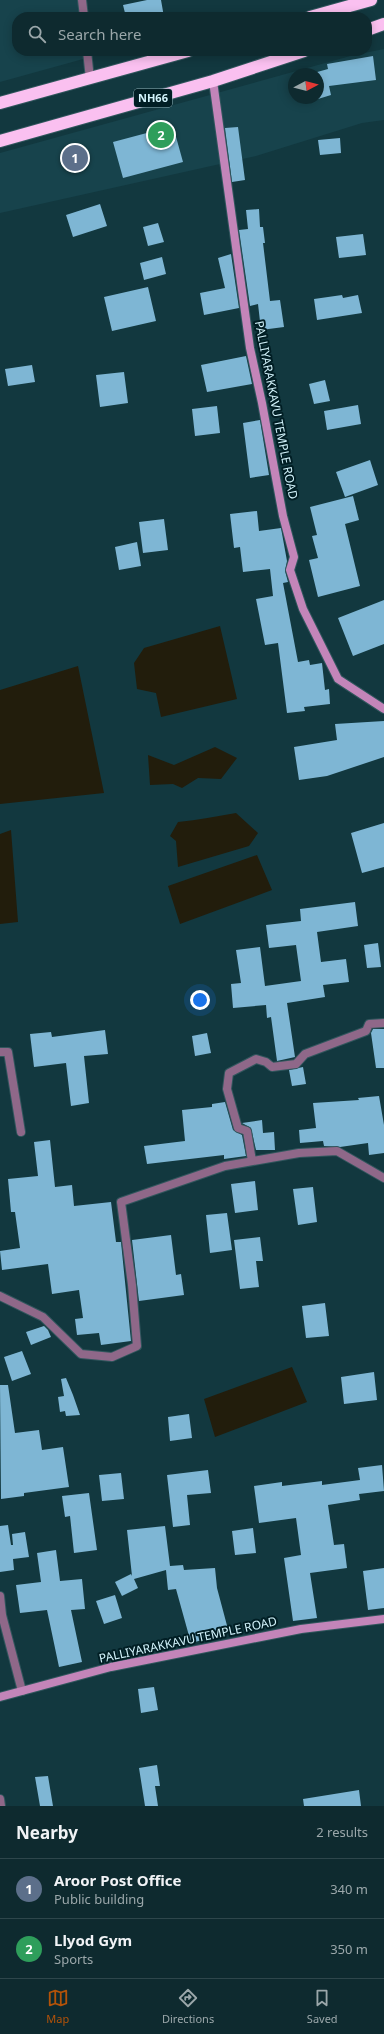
<!DOCTYPE html>
<style>
body{margin:0;font-family:"Noto Sans",sans-serif;background:#1c363b;color:#f1f3f6}
.compass{position:absolute;left:288px;top:68px;width:36px;height:36px;border-radius:50%;background:#0e2a2f;box-shadow:0 2px 10px #0003;rotate:83deg}
.you{position:absolute;left:200px;top:1000px;width:14px;height:14px;margin:-10px;border:3px solid #fff;border-radius:50%;background:#1a73e8;box-shadow:0 0 0 6px #1a73e833}
.badge{display:grid;place-items:center;width:26px;height:26px;border-radius:50%;background:#b45309;color:#fff;font-size:13px;font-weight:700}
.pin{position:absolute;translate:-50% -50%;border:2px solid #fff;box-shadow:0 1px 4px #0006}
.list{margin:0;padding:0;list-style:none}
h2{display:flex;justify-content:space-between;align-items:center;height:52px;margin:0;padding:0 16px;font-size:17px}
h2 small{font-size:13px;font-weight:400;color:#9ba7aa}
.list li{display:grid;grid-template-columns:26px 1fr auto;gap:12px;align-items:center;box-sizing:border-box;height:60px;padding:0 16px;border-top:1px solid #2e464b}
.list b{display:block;font-size:15px;white-space:nowrap}
.list p{margin:0;font-size:13px;white-space:nowrap;color:#9ba7aa}
.list em{font-size:13px;font-style:normal;color:#9ba7aa}
.icon{flex:none;width:22px;height:22px;fill:none;stroke:currentColor;stroke-width:2;stroke-linecap:round;stroke-linejoin:round}
.map{position:relative;flex:none;width:384px;height:1806px;overflow:hidden}
.search{position:absolute;background:#0e2a2f;box-shadow:0 2px 10px #0003;left:12px;right:12px;top:12px;height:44px;display:flex;align-items:center;gap:10px;box-sizing:border-box;padding:0 14px;border-radius:16px;color:#9ba7aa;font-size:15px}
.sheet{height:172px;background:#0e2a2f}
nav{display:flex;justify-content:space-around;align-items:center;box-sizing:border-box;height:56px;border-top:1px solid #2e464b;background:#0e2a2f;font-size:11px;color:#9ba7aa}
nav a{display:grid;justify-items:center;gap:2px}
nav .on{color:#b45309}
.map>svg:first-child{display:block}
.built{fill:#17434c;fill-rule:evenodd}
.water{fill:#221d0c}
.building{fill:#7eb6d4}
.lines{fill:none;stroke-linecap:round;stroke-linejoin:round}
.street-casing{stroke:#31565d;stroke-width:10}
.secondary-casing{stroke:#31565d;stroke-width:10}
.highway-casing{stroke:#31565d;stroke-width:14}
.street{stroke:#8f6889;stroke-width:8}
.secondary{stroke:#c385b9;stroke-width:8}
.highway{stroke:#fac0f0;stroke-width:12}
.labels{text-anchor:middle;stroke-width:4;stroke-linejoin:round;paint-order:stroke}
.shield{fill:#011e24;stroke:#94b4bb;stroke-width:1}
.shield-label{font-size:11px;font-weight:bold;fill:#d3f4fc}
.street-label{font-size:12px;fill:#d3f4fc;stroke:#011e24}
</style>
<div class="map">
<svg width="384" height="1806" viewBox="0 0 384 1806">
<rect width="100%" height="100%" fill="#12383f"/>
<path class="built" d="M0,0H85L88,17H17V51H93L94,56L0,82Z
M384,49V120L362,123L256,156L0,213V153L354,55ZM294,74H318V98H294Z"/>
<path class="water" d="M220,626L237,699L161,717L156,693L137,689L134,663L144,648Z
M78,666L104,793L0,804V690Z
M215,747L237,758L221,779L198,778L182,788L173,784L150,785L148,755L174,765Z
M236,813L258,833L249,846L178,867L176,841L170,836L178,822C198,820 217,816 236,813Z
M11,830L18,922L0,924V834Z
M257,855L272,890L180,924L168,886Z
M292,1367L307,1402L215,1437L204,1399Z"/>
<path class="building" d="M147,0H161L164,17H126L123,5Z
M373,56L376,80L329,86L331,95L305,103L303,98H318V74H310L328,69L327,64Z
M173,126L183,162L123,178L113,142Z
M238,127L245,180L232,182L225,128Z
M340,138L341,153L320,155L318,140Z
M100,204L107,226L73,237L66,215Z
M259,209L260,227H263L265,243H263L270,301L280,300L284,327L261,330L258,304L250,306L239,230L248,229L246,210Z
M158,223L164,242L148,246L143,227Z
M363,234L366,255L339,258L336,237Z
M231,254L239,308L204,315L200,293L225,288L218,258Z
M162,257L166,274L144,280L140,263Z
M148,287L156,321L112,331L104,297Z
M342,295L343,298L358,295L362,313L317,320L314,299Z
M246,356L252,384L207,392L201,365Z
M32,365L35,382L8,386L5,369Z
M124,372L128,403L100,407L96,375Z
M325,380L330,401L314,404L309,384Z
M358,405L361,424L327,430L324,411Z
M217,406L220,433L195,436L192,409Z
M260,420L269,475L250,478L243,423Z
M370,460L378,485L345,497L336,472Z
M353,496L359,520L345,524L360,586L318,597L309,560L318,558L312,536L317,535L310,507Z
M257,511L259,531L281,528L287,561L285,571L288,582L283,583L298,662L309,660L310,665L322,663L325,690L329,689L330,704L304,707L305,711L287,713L278,643L265,645L256,599L273,596L270,569L243,572L240,547L234,548L230,514Z
M164,519L168,550L143,553L139,522Z
M137,542L141,566L119,570L115,547Z
M384,600V644L353,656L338,618Z
M384,721V757L327,776L299,780L294,747L337,740L335,724Z
M384,823V867L362,873L351,833Z
M355,902L358,926L317,932L321,962L346,959L349,982L323,985L325,997L287,1003L295,1057L277,1061L271,1017L267,1018L266,1005L233,1008L231,984L241,983L236,950L260,947L265,986L301,981L296,945L269,948L266,925L301,921L300,909Z
M378,943L381,967L367,968L364,945Z
M373,1029H384V1068H376L371,1033Z
M105,1030L108,1054L84,1056L89,1103L71,1106L66,1063L34,1067L30,1034L51,1032L52,1037Z
M207,1033L211,1053L195,1056L192,1036Z
M303,1067L306,1084L292,1086L289,1070Z
M379,1096L384,1125V1153L369,1155L368,1143L340,1147L324,1146L323,1141L300,1143L299,1130L316,1128L313,1103L359,1100L358,1098Z
M225,1102L233,1130L242,1135L246,1156L224,1159V1155L147,1164L144,1146L185,1141L182,1110L212,1107V1104Z
M262,1120L263,1133L274,1132L275,1150H256L251,1128L242,1123Z
M50,1140L55,1187L72,1185L74,1206L111,1202L116,1242H121L131,1341L101,1345L99,1333L77,1335L75,1319L83,1318L79,1290L52,1294L48,1264L2,1270L0,1251L20,1248L15,1212H11L8,1179L38,1176L34,1142Z
M255,1181L258,1210L235,1213L231,1184Z
M313,1187L317,1222L298,1225L293,1189Z
M227,1213L232,1250L210,1253L206,1215Z
M171,1235L176,1275L181,1274L184,1295L139,1301L132,1240Z
M260,1237L263,1261H256L259,1287L240,1289L234,1240Z
M325,1303L329,1336L306,1338L302,1306Z
M44,1326L48,1330L51,1337L31,1345L26,1332Z
M22,1351L31,1374L12,1381L4,1357Z
M374,1372L377,1400L344,1404L341,1377Z
M66,1378L73,1395L80,1415L66,1416L65,1411L60,1412L58,1397L64,1396L61,1379Z
M0,1385H8L15,1433L39,1430L42,1450L63,1447L69,1487L24,1493V1496L1,1499Z
M189,1414L192,1438L170,1441L168,1417Z
M382,1465L384,1491L359,1494L360,1500L328,1505L334,1545L344,1544L347,1568L310,1573L317,1618L293,1621L284,1558L301,1555L296,1518L259,1523L254,1486L282,1482V1486L322,1481V1485L360,1480L358,1468Z
M208,1470L211,1493L187,1495L190,1525L173,1527L167,1475Z
M121,1473L124,1499L102,1501L99,1475Z
M89,1493L97,1550L74,1553L70,1516L65,1517L62,1496Z
M8,1525L11,1545H13L12,1534L25,1532L29,1557L13,1559L14,1570L0,1572V1526Z
M165,1526L170,1566L183,1565L184,1570L215,1568L217,1588L229,1633L191,1643L176,1589L168,1590L166,1570L134,1579L138,1588L122,1596L115,1582L131,1574L132,1576L127,1530Z
M253,1528L256,1553L235,1555L232,1531Z
M56,1550L60,1581L82,1579L85,1609L71,1610L82,1662L59,1667L47,1610L20,1613L16,1585L41,1582L37,1553Z
M384,1568V1608L368,1610L363,1571Z
M115,1595L122,1618L104,1624L96,1601Z
M154,1687L158,1710L141,1713L138,1689Z
M157,1765L160,1786H155L158,1806H145L139,1768Z
M48,1776L53,1806H40L35,1777Z
M359,1790L361,1806H304L303,1799Z"/>
<g class="lines">
<g class="street-casing">
<path id="street" d="M82,0L84,17
M87,51L90,79
M0,1052H8L21,1132
M252,1161L247,1131L238,1128L227,1089L229,1073L256,1059L266,1062L272,1067L296,1064L305,1054L366,1031L369,1024L384,1023
M0,1296L43,1317L81,1354L112,1357L137,1346L132,1285L121,1202L225,1166L299,1153L337,1151L384,1178
M0,1596L2,1615L22,1691
M0,1799L1,1806"/>
</g>
<g class="secondary-casing">
<path id="secondary" d="M213,81L250,348L262,403L283,516L294,557L290,570L303,609L338,679L384,709
M0,1697L111,1667L301,1629L384,1619"/>
</g>
<g class="highway-casing">
<path id="highway" d="M310,17L371,0
M367,30L384,24
M0,103L188,51
M0,141L213,81L304,51"/>
</g>
<use href="#street" class="street"/>
<use href="#secondary" class="secondary"/>
<use href="#highway" class="highway"/>
</g>
<g class="labels">
<rect class="shield" x="134" y="89" width="38" height="18" rx="3"/>
<g class="shield-label">
<text x="153" y="102">NH66</text>
</g>
<g class="street-label">
<text transform="translate(276 410) rotate(79)" y="4">PALLIYARAKKAVU TEMPLE ROAD</text>
<text transform="translate(188 1640) rotate(-12)" y="4">PALLIYARAKKAVU TEMPLE ROAD</text>
</g>
</g>
</svg>
<svg class="compass" viewBox="-18 -18 36 36"><path d="M0-13l5 13h-10z" fill="#e53935"/><path d="M0 13l5-13h-10z" fill="#9ba7aa"/></svg>
<div class="you"></div>
<div class="pin badge" style="left:75px;top:158px;background:#5c6f8a">1</div>
<div class="pin badge" style="left:161px;top:135px;background:#2e9e5b">2</div>
<div class="search"><svg class="icon" aria-label="search" viewBox="0 0 24 24"><circle cx="10" cy="10" r="6"/><path d="M15 15l6 6"/></svg>Search here</div>
</div>
<section class="sheet">
<h2>Nearby<small>2 results</small></h2>
<ul class="list">
<li><span class="badge" style="background:#5c6f8a">1</span><div><b>Aroor Post Office</b><p>Public building</p></div><em>340 m</em></li>
<li><span class="badge" style="background:#2e9e5b">2</span><div><b>Llyod Gym</b><p>Sports</p></div><em>350 m</em></li>
</ul>
</section>
<nav>
<a class="on"><svg class="icon" aria-label="map" viewBox="0 0 24 24"><path d="M3 6l6-2 6 2 6-2v14l-6 2-6-2-6 2zM9 4v14M15 6v14"/></svg>Map</a>
<a><svg class="icon" aria-label="directions" viewBox="0 0 24 24"><path d="M12 3l9 9-9 9-9-9zM9 14v-3h6M13 9l2 2-2 2"/></svg>Directions</a>
<a><svg class="icon" aria-label="saved" viewBox="0 0 24 24"><path d="M7 4h10v16l-5-4-5 4z"/></svg>Saved</a>
</nav>
